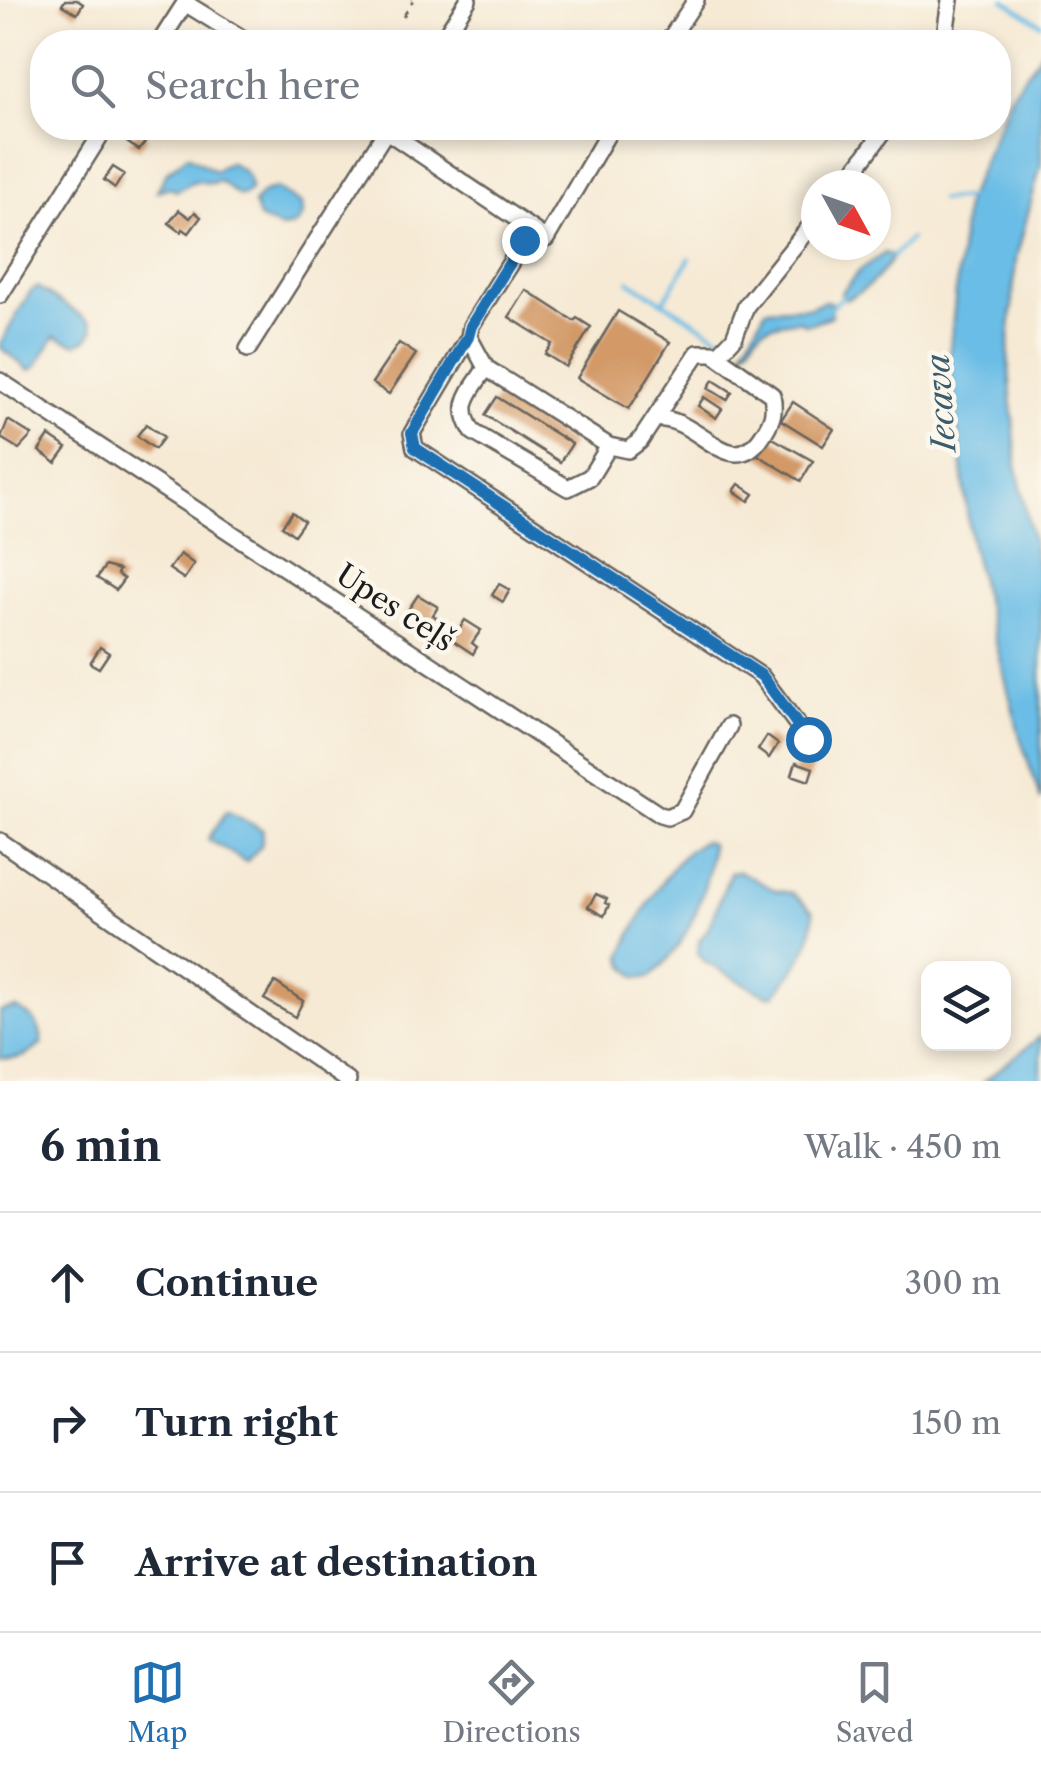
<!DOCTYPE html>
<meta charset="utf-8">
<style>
body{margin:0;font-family:"Libre Caslon Text",serif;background:#f6f6f7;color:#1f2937}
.controls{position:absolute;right:30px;bottom:30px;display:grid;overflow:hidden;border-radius:20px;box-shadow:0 5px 15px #0003}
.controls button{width:90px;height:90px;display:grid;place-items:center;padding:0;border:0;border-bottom:2px solid #e0e1e3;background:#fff;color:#1f2937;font:50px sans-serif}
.compass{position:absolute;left:801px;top:170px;width:90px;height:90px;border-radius:50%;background:#fff;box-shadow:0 5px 15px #0003;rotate:130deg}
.stop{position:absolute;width:30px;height:30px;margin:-22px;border:8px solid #1f6fb2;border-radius:50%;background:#fff}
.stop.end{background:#1f6fb2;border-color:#fff;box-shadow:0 2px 10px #0008}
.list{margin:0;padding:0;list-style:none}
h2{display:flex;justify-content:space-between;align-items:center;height:130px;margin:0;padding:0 40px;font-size:42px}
h2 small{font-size:32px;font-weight:400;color:#747a83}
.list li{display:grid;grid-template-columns:65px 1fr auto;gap:30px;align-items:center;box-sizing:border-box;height:140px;padding:0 40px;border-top:2px solid #e0e1e3}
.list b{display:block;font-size:38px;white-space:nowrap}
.list em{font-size:32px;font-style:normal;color:#747a83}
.icon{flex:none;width:55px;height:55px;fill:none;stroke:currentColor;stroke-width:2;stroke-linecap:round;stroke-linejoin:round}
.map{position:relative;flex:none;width:1041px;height:1081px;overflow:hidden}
.search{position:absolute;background:#fff;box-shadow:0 5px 15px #0003;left:30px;right:30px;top:30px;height:110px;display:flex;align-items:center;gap:25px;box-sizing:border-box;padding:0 35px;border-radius:40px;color:#747a83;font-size:38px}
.sheet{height:550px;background:#fff}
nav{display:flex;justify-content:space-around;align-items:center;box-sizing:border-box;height:140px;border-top:2px solid #e0e1e3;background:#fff;font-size:28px;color:#747a83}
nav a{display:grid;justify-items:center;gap:5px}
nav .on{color:#1f6fb2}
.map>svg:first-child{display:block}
.water{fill:#6abde6;stroke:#436c81;stroke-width:2.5}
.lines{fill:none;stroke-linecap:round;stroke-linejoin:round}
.stream{stroke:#6abde6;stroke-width:4}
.building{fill:#d39a68}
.minor-casing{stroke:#68645d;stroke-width:20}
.path{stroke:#68645d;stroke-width:2.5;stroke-dasharray:8 8;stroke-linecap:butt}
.minor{stroke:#fff;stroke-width:15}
.route{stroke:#1f6fb2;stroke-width:12}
.labels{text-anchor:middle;stroke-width:9;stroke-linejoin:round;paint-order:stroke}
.street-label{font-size:30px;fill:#1c1c1c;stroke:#fbf7ec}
.water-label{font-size:32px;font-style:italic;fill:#3b5c6d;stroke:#fbf7ec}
</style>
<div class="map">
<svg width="1041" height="1081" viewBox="0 0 1041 1081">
<rect width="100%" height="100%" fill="#fbf7ec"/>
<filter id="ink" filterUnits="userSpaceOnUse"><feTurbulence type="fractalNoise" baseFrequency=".01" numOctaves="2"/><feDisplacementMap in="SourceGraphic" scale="20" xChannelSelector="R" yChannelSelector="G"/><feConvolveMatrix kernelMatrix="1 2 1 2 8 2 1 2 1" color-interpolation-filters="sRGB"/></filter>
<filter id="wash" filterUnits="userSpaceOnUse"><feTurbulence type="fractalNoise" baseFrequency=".0048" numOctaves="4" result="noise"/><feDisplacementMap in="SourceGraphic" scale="40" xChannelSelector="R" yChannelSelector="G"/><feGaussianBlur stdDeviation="2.25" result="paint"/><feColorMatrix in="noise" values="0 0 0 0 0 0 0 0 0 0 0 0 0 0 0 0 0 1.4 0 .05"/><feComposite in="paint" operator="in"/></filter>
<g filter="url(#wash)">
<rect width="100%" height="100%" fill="#f6ead5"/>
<path class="water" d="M1041,53V164L1016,259L1008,355L1017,469L1041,581V801L1020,737L971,545L949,357L965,204L1013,91Z
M188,155L215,171L229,162C242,169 251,174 250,190L244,195H238L218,180L214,183L194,181L176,191L170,187L157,191L167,172Z
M276,188L301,204L302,216L294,226L280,228L259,218L254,203L262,193Z
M885,253L893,256C883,274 865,292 846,299L841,293L859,271Z
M37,287L91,322L93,330L88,338L76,344L55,336L35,368L29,370L2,349L0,344L30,292Z
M825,301L832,303L831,316L807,325L798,320C785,323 766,323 758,333C751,341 752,347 743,351L766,309L810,307Z
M227,811L263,830L261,846L246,862L208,839Z
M705,841L711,844V854C705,899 686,947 650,977H637L626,967L622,957C632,927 675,850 705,841Z
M739,871L777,891L792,893L813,911C816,944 794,970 775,995H766L705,962L698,953L699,941L708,929L730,873Z
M16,1008C32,1016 41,1024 42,1043C29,1056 18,1061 0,1058V1011Z
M1041,1036V1081H984Z"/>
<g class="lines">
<path class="stream" d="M1004,0L1041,24
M940,200L970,198
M892,257L910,239
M629,281L723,339
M664,301L690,258
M830,308L846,294"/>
</g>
<g id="blocks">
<path class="building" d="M65,0H77L83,4L77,14L62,5Z
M137,131L148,138L139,150L128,143Z
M113,167L124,174L115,188L104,180Z
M179,210L190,218L195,212L201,217L189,233L183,229L181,232L169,223Z
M526,290L574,321L577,318L591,327L566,367L545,354L552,344L509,317Z
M618,311L670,342L629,409L577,378Z
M399,343L416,354L389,394L372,383Z
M713,380L732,392L727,400L708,388Z
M497,397L572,444L560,462L485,415Z
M704,397L722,409L716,418L698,406Z
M793,402L834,429L823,446L781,420Z
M8,420L32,435L19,449L1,438Z
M146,424L164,437L155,449L137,436Z
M49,436L67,448L56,463L39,451Z
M769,436L813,461L801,481L758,455Z
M739,484L754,494L749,501L734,491Z
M292,512L304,521L294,535L282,526Z
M180,554L194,564L184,579L169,569Z
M105,566L119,570L117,574L124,579L116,590L97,578Z
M499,584L510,590L503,602L492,595Z
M418,595L438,607L433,615L441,621L434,631L408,610Z
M465,620L481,630L472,643L477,647L473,654L452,640Z
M100,647L109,653L99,668L90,663Z
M767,736L778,744L769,758L758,750Z
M796,762L813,768L809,781L792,775Z
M596,894L607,899L605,903L609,905L604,916L588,907Z
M275,982L303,1001L295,1017L264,999Z"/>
</g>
</g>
<g filter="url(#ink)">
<use href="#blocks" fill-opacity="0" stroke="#68645d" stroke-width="2.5"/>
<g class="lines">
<g class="minor-casing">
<path id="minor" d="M185,3L248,42
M160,42L187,0
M441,42L468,0
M668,42L696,0
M944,42L950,0
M382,128L520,221L527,230L524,241L471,326L469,337L412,433L415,448L761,676L808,739
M844,185L886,128
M520,221L546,239L611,128
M0,295L105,128
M469,337L486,368L609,446L628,450L640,441L698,353H713L772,395C775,411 773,419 764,433C731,487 698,414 655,419
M248,349L388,128
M717,356L734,338L746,306L816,219
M486,368C470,393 455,404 473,432L568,488L590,477L609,446
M0,381L660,815L667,817L682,811L729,726
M0,841L348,1081"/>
</g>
<path class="path" d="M403,17L413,0"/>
<use href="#minor" class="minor"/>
</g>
</g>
<g class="lines" filter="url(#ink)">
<path class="route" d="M524,240L471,326L468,337L412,433L415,448L762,676L808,739"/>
</g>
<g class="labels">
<g class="street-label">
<text transform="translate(395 608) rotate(33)" y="10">Upes ceļš</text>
</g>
<g class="water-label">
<text transform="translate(941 403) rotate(-94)" y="11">Iecava</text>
</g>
</g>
</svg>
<div class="controls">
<button><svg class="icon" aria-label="layers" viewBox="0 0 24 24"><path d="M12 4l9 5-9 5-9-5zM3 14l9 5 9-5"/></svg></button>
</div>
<svg class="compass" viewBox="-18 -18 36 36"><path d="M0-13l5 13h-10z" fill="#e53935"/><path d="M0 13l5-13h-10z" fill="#747a83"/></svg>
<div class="stop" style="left:808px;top:739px"></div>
<div class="stop end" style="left:524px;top:240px"></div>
<div class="search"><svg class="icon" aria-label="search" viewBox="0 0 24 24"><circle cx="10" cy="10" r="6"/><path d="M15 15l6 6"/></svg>Search here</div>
</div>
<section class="sheet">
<h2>6 min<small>Walk · 450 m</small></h2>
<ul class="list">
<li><svg class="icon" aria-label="ahead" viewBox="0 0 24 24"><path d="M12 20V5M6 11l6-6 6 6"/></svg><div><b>Continue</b></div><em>300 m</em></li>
<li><svg class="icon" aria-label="right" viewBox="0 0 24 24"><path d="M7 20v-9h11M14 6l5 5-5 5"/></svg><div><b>Turn right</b></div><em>150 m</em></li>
<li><svg class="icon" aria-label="arrive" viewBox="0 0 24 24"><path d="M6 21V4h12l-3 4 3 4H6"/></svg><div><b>Arrive at destination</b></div></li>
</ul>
</section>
<nav>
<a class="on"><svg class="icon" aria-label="map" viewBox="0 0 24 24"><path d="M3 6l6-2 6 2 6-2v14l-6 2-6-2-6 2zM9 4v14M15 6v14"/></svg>Map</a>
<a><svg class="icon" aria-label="directions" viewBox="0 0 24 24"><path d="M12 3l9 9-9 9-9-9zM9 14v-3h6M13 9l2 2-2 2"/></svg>Directions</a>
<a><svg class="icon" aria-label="saved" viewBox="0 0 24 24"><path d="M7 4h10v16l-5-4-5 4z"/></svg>Saved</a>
</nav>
